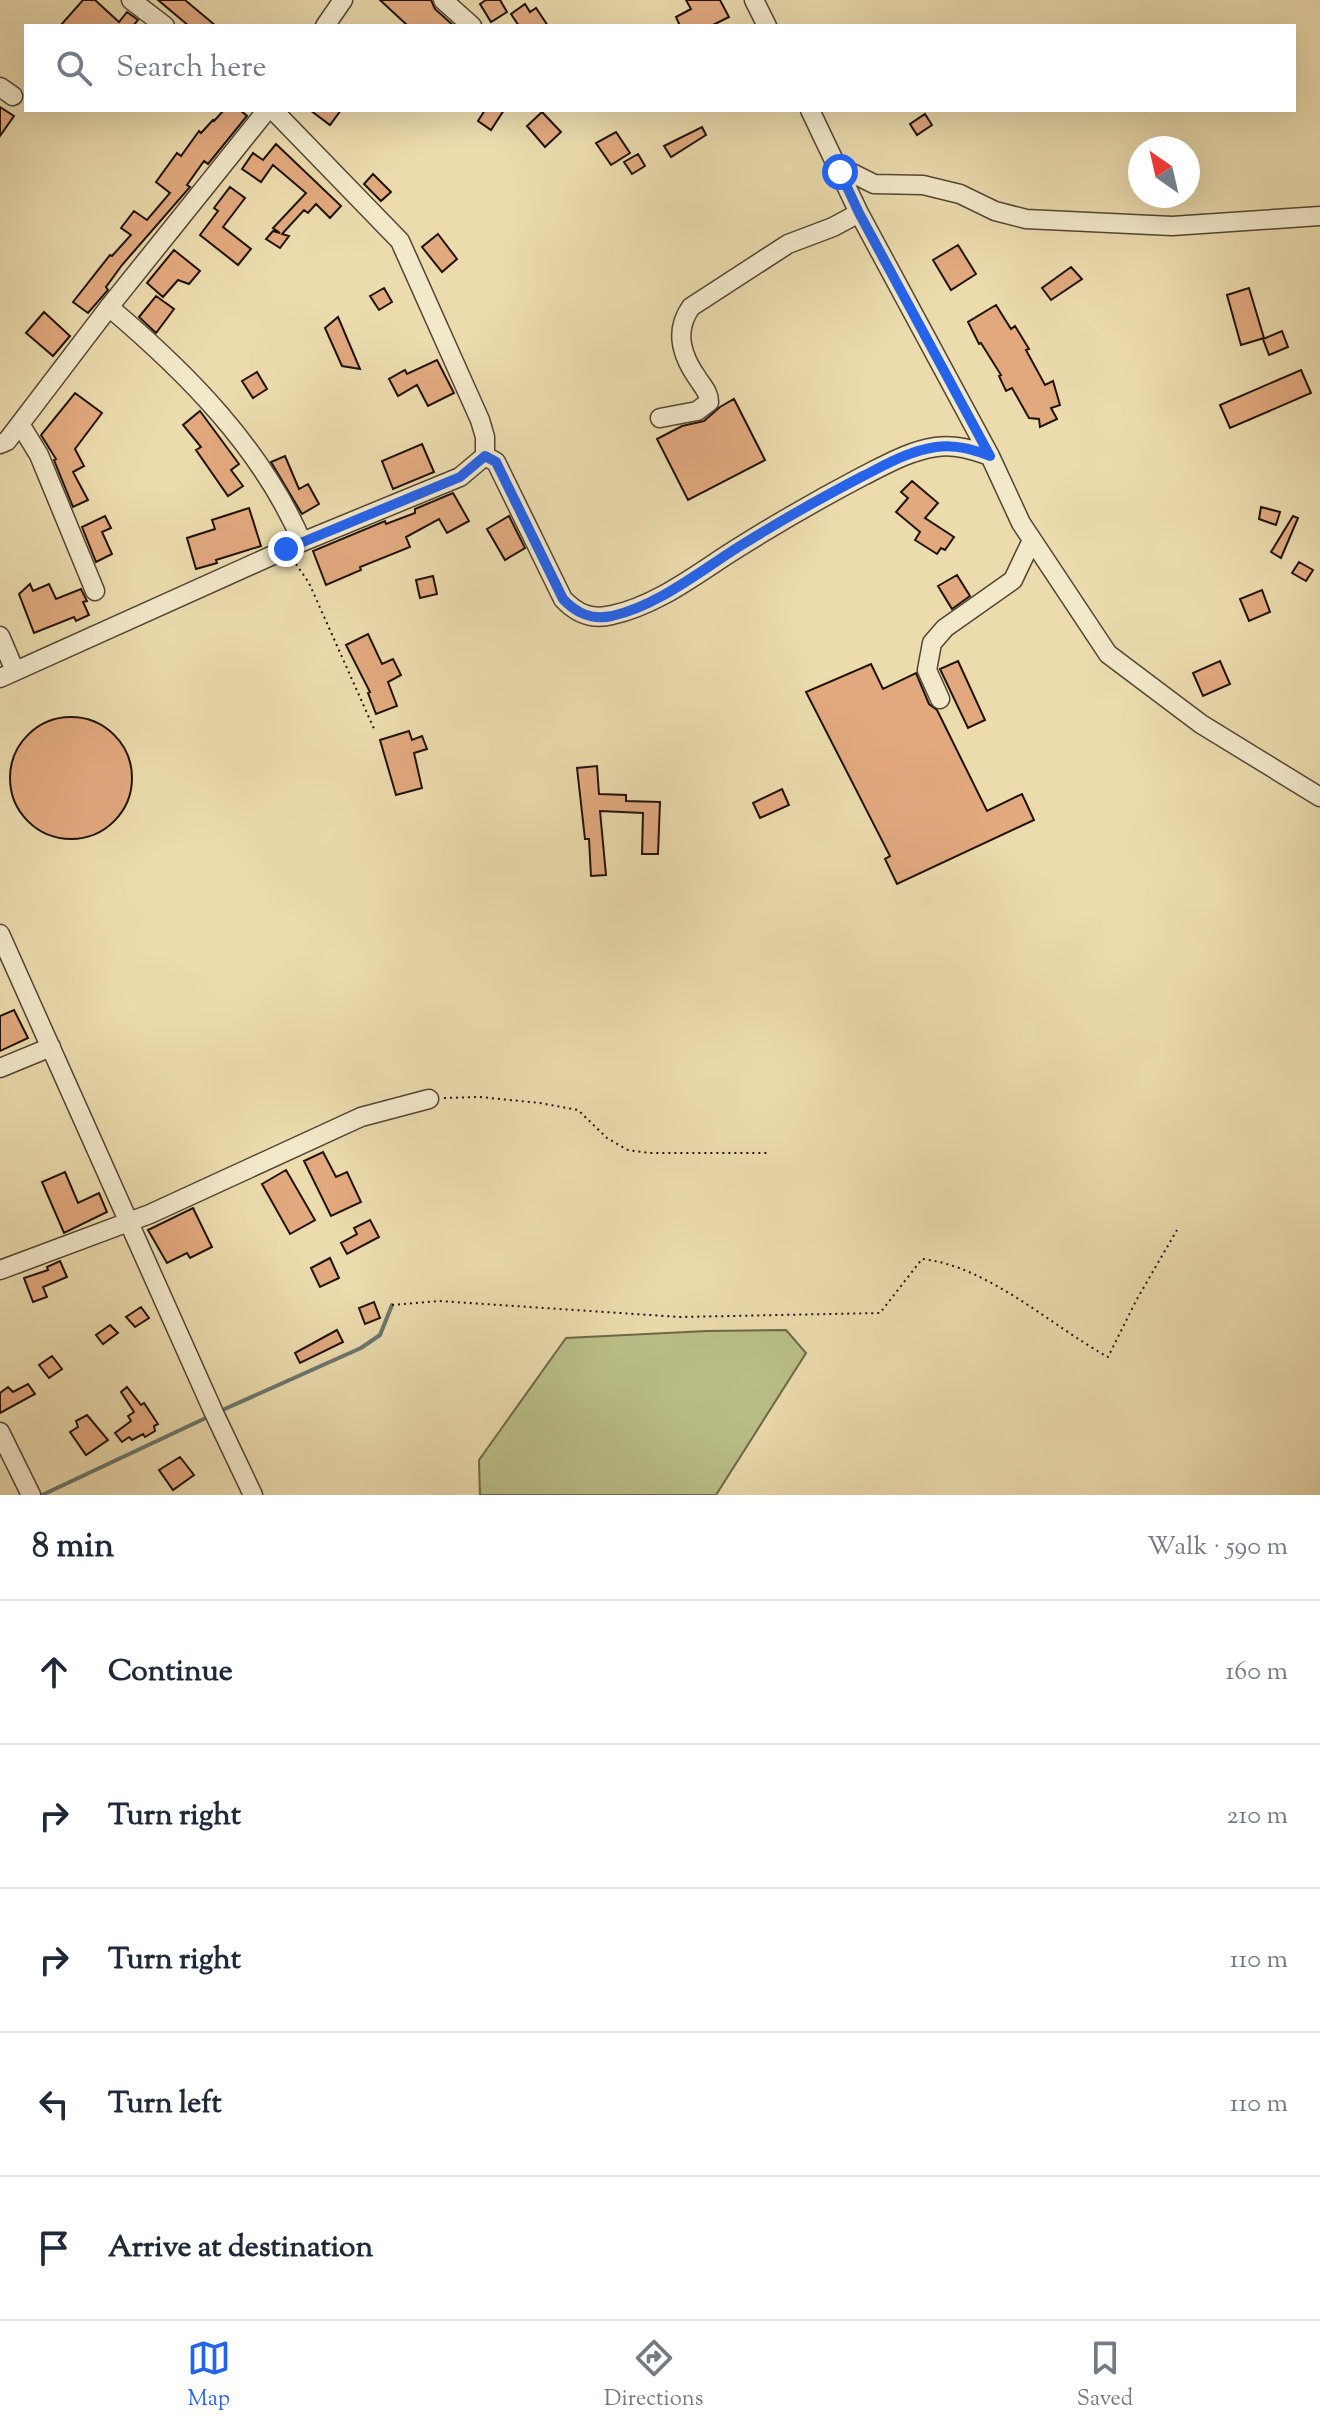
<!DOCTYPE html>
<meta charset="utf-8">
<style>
body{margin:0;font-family:"Sorts Mill Goudy",serif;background:#f2f2f3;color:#1f2937}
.compass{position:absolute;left:1128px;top:136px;width:72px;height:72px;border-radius:50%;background:#fff;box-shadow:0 8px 32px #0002;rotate:326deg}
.stop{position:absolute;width:24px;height:24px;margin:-18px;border:6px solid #2563eb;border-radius:50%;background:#fff}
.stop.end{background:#2563eb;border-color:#fff;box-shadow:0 2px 8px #0008}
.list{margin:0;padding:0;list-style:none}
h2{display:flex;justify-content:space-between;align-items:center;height:104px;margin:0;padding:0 32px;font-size:34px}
h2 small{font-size:26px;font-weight:400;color:#747a83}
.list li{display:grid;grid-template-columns:52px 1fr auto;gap:24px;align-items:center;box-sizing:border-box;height:144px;padding:0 32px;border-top:2px solid #e0e1e3}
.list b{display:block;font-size:30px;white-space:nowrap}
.list em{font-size:26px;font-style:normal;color:#747a83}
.icon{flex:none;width:44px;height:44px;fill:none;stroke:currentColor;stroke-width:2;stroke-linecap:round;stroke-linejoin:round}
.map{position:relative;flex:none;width:1320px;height:1495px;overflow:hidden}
.search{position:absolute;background:#fff;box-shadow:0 8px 32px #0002;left:24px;right:24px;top:24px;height:88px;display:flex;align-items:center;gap:20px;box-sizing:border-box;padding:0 28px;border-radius:0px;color:#747a83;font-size:30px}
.sheet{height:824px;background:#fff}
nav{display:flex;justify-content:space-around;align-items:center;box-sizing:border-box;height:112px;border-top:2px solid #e0e1e3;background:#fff;font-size:22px;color:#747a83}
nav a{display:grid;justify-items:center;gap:4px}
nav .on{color:#2563eb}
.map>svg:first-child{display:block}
.green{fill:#babf88;stroke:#6d694a;stroke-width:2}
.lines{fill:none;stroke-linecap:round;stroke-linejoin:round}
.stream{stroke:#69776e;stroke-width:4}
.building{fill:#e2a97f;stroke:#20130c;stroke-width:2}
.minor-casing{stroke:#534534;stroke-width:21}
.path{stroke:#20130c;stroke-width:2;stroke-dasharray:2 4;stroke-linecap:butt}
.minor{stroke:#f2e8ca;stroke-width:18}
.route{stroke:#2563eb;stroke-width:10}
</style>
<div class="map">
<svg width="1320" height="1495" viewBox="0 0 1320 1495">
<rect width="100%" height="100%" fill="#ebdbad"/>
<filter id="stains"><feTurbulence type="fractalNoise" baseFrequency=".0025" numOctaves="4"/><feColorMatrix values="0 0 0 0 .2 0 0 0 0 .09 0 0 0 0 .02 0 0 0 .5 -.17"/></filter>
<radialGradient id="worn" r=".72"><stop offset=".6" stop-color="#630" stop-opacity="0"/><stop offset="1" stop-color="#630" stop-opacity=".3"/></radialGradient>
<path class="green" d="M786,1330L806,1353L716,1495H480L479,1460L566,1338L707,1331Z"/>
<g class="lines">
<path class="stream" d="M218,1412L361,1348L380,1335L392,1305
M42,1495L210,1416"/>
</g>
<path class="building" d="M83,0H95L119,22L127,12L138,20L133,26H60Z
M158,0H185L216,26H189Z
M380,0H431L435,9L454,26H408Z
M486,0H500L507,12L491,22L480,4Z
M686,0H720L729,17L711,26H680L676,17L691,9Z
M525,4L530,12L536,8L548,26H519L511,14Z
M0,107L14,116L0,136Z
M224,110H240L247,116L208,164L204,161L187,185L190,187L122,265L106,287L108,290L88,313L73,302L110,255L112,256L131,235L121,228L134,211L147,220L170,193L156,182L177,153L181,156L199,131L201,133L213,120L214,121Z
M310,110H341L330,125Z
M485,110H504L491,130L478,121Z
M542,112L561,132L545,147L527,126Z
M925,114L932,125L917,135L910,124Z
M702,127L706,135L671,157L664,146Z
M616,132L630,153L611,165L596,143Z
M276,144L341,206L330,218L316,204L308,213L304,210L282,234L289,236L280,248L266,239L273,231L280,233L273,228L306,193L273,165L261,182L242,169L253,153L263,160Z
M638,154L645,166L632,174L624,162Z
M373,174L391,192L381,201L364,184Z
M230,187L245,198L223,227L251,249L238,265L200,235L218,211L214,208Z
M438,234L457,259L442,272L422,247Z
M958,245L976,274L951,290L933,260Z
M174,250L200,271L189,284L178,280L163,297L147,283Z
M1071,267L1082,279L1051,300L1042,288Z
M384,288L392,302L379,310L370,296Z
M1249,288L1264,338L1241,345L1227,295Z
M156,296L174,309L156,333L139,317Z
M996,305L1011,329L1015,326L1029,349L1026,350L1045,385L1053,381L1060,405L1051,408L1057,419L1040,427L1039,419L1029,418L1012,388L1006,391L999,376L1001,375L981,343L979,344L968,322Z
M44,312L70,336L53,356L26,333Z
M338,317L360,369L342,366L325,328Z
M1282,331L1288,347L1269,355L1263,339Z
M437,360L454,393L428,406L417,385L398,396L389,379L405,370L407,374Z
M1301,370L1311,393L1230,428L1220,405Z
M257,372L267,389L253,398L242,381Z
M75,393L102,413L75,449L84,466L73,472L88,500L73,507L54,460L56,459L41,435Z
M734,399L765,460L688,500L657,439L682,426L704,421L720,407Z
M200,411L239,464L231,470L243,486L228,496L196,450L201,447L183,425Z
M422,444L434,472L393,489L382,461Z
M285,456L299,489L308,484L319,504L302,514L271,462Z
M912,481L938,503L925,518L954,537L945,550L941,548L937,554L915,540L920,532L896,512L908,498L901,492Z
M453,493L469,521L447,533L439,519L406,537L410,547L360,567L361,570L326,585L313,551L385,521L386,524L415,513V509Z
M1261,507L1280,512L1276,525L1259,519Z
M249,508L261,546L216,560L217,563L196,569L187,538L215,529L212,520Z
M105,516L111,528L102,532L112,554L96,562L82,527Z
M509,516L525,548L505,560L487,529Z
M1293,516L1298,518L1281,558L1271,552Z
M1299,562L1313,570L1306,581L1292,573Z
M957,575L970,596L952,609L938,586Z
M433,576L437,594L420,598L416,580Z
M30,584L33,591L49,584L56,599L81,589L87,601L83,602L89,615L76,621L74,617L34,633L19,594Z
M1262,590L1270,612L1249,621L1240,599Z
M368,634L382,664L393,659L401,675L388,682L397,706L376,714L368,693L370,692L346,645Z
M958,661L985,720L968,728L940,669Z
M1220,661L1230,684L1203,696L1193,673Z
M871,664L883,689L916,673L929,704L937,710L987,811L1022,794L1034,820L897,884L885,859L890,856L806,692Z
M10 778a61 61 0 1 1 122 0a61 61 0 1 1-122 0Z
M409,731L412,740L422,736L427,749L414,753L422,788L396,795L380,740Z
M597,766L599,794L626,795V801L660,802L658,854H642L643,813L600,811L606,875L591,876L589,839H585L577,768Z
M782,789L789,805L760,818L753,803Z
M14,1010L28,1038L0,1051V1016Z
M323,1152L336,1177L347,1172L361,1202L331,1216L304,1161Z
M286,1170L315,1220L290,1234L262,1184Z
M65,1172L78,1203L99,1193L107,1212L64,1233L42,1182Z
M193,1208L212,1247L190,1258L187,1253L167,1263L148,1230Z
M370,1220L379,1237L347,1254L341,1243L357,1234L354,1228Z
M330,1258L339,1278L320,1287L311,1268Z
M60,1261L67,1277L43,1287L47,1297L33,1302L24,1278L48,1270L47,1267Z
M374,1302L380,1318L365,1324L359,1308Z
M141,1307L149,1318L135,1327L126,1317Z
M110,1325L118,1333L103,1344L96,1335Z
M337,1330L343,1342L300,1363L295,1353Z
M52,1356L62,1369L49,1378L39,1365Z
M28,1384L35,1394L0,1413V1393L8,1387L13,1392Z
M127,1387L141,1405L144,1403L158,1424L154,1426L155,1431L145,1437L143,1434L132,1440L129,1437L122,1442L115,1433L131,1421L128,1416L134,1412L121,1392Z
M87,1415L108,1440L86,1455L70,1432L78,1427L76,1421Z
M180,1457L194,1475L173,1490L159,1470Z"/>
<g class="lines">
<g class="minor-casing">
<path id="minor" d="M131,0L165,26
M443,0L472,26
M754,0L767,26
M325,26L343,0
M0,87L13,96
M810,110L859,213L990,456L1021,523L1108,654L1201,724L1320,797
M840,172L854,174L874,184L923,185L960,194L995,211L1026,219L1172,226L1320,216
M109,307C186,372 262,448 302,542
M660,418L697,411L709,402C709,392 703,387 698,379C681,355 674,331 691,307L788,244L833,227L859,213
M20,424L39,455L95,591
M0,444L7,441L109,307L267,110
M485,456L496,462L563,599C577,614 592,620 612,615C659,605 700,571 741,546C781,521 821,498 863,476C887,464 909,451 936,447C955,444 973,450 990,456
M0,636L15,671
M0,678L302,542L460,477L485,456V437L480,420L400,241L273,110
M940,699L927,670L932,643L945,628L1013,580L1032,540
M0,934L214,1413L253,1495
M0,1068L51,1047
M0,1270L150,1214L361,1117L429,1099
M0,1432L31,1495"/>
</g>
<path class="path" d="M296,564L309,583L375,731
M444,1098L480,1097L540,1103L578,1110L607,1138L628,1150L649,1153H768
M392,1305L439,1301L680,1317L880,1313L922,1259C988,1266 1050,1325 1108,1357L1137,1299L1177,1230"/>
<use href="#minor" class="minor"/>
</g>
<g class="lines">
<path class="route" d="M286,549L460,477L485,456L496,462L563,599C577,614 592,620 612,616C659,605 700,571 740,546C780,521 821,498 863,476C887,464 909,451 936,447C955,444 973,449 990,456L859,213L840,172"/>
</g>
<rect width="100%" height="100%" filter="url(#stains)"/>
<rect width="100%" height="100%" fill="url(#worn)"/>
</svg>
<svg class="compass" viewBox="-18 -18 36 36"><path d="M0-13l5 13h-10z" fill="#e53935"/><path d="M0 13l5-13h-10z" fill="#747a83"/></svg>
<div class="stop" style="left:840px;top:172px"></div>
<div class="stop end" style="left:286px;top:549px"></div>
<div class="search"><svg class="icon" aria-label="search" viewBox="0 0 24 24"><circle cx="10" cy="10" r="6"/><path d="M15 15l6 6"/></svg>Search here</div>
</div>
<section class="sheet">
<h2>8 min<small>Walk · 590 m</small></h2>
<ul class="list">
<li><svg class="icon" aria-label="ahead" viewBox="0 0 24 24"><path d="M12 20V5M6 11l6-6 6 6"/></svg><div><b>Continue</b></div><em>160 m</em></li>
<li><svg class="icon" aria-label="right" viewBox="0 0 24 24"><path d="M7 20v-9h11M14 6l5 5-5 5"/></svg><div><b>Turn right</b></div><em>210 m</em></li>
<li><svg class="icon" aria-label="right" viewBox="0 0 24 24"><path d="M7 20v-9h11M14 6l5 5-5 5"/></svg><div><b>Turn right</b></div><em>110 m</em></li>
<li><svg class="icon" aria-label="left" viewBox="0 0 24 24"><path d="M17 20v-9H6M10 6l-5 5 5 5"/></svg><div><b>Turn left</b></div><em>110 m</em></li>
<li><svg class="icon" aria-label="arrive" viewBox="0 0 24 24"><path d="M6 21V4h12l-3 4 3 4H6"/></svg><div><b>Arrive at destination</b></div></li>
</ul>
</section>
<nav>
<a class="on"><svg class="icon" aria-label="map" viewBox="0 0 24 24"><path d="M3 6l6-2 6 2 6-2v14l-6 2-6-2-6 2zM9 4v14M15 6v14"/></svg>Map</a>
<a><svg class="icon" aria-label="directions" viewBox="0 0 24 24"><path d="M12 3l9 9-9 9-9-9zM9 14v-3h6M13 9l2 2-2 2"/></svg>Directions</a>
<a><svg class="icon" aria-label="saved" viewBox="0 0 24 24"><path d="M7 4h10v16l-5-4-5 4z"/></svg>Saved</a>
</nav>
